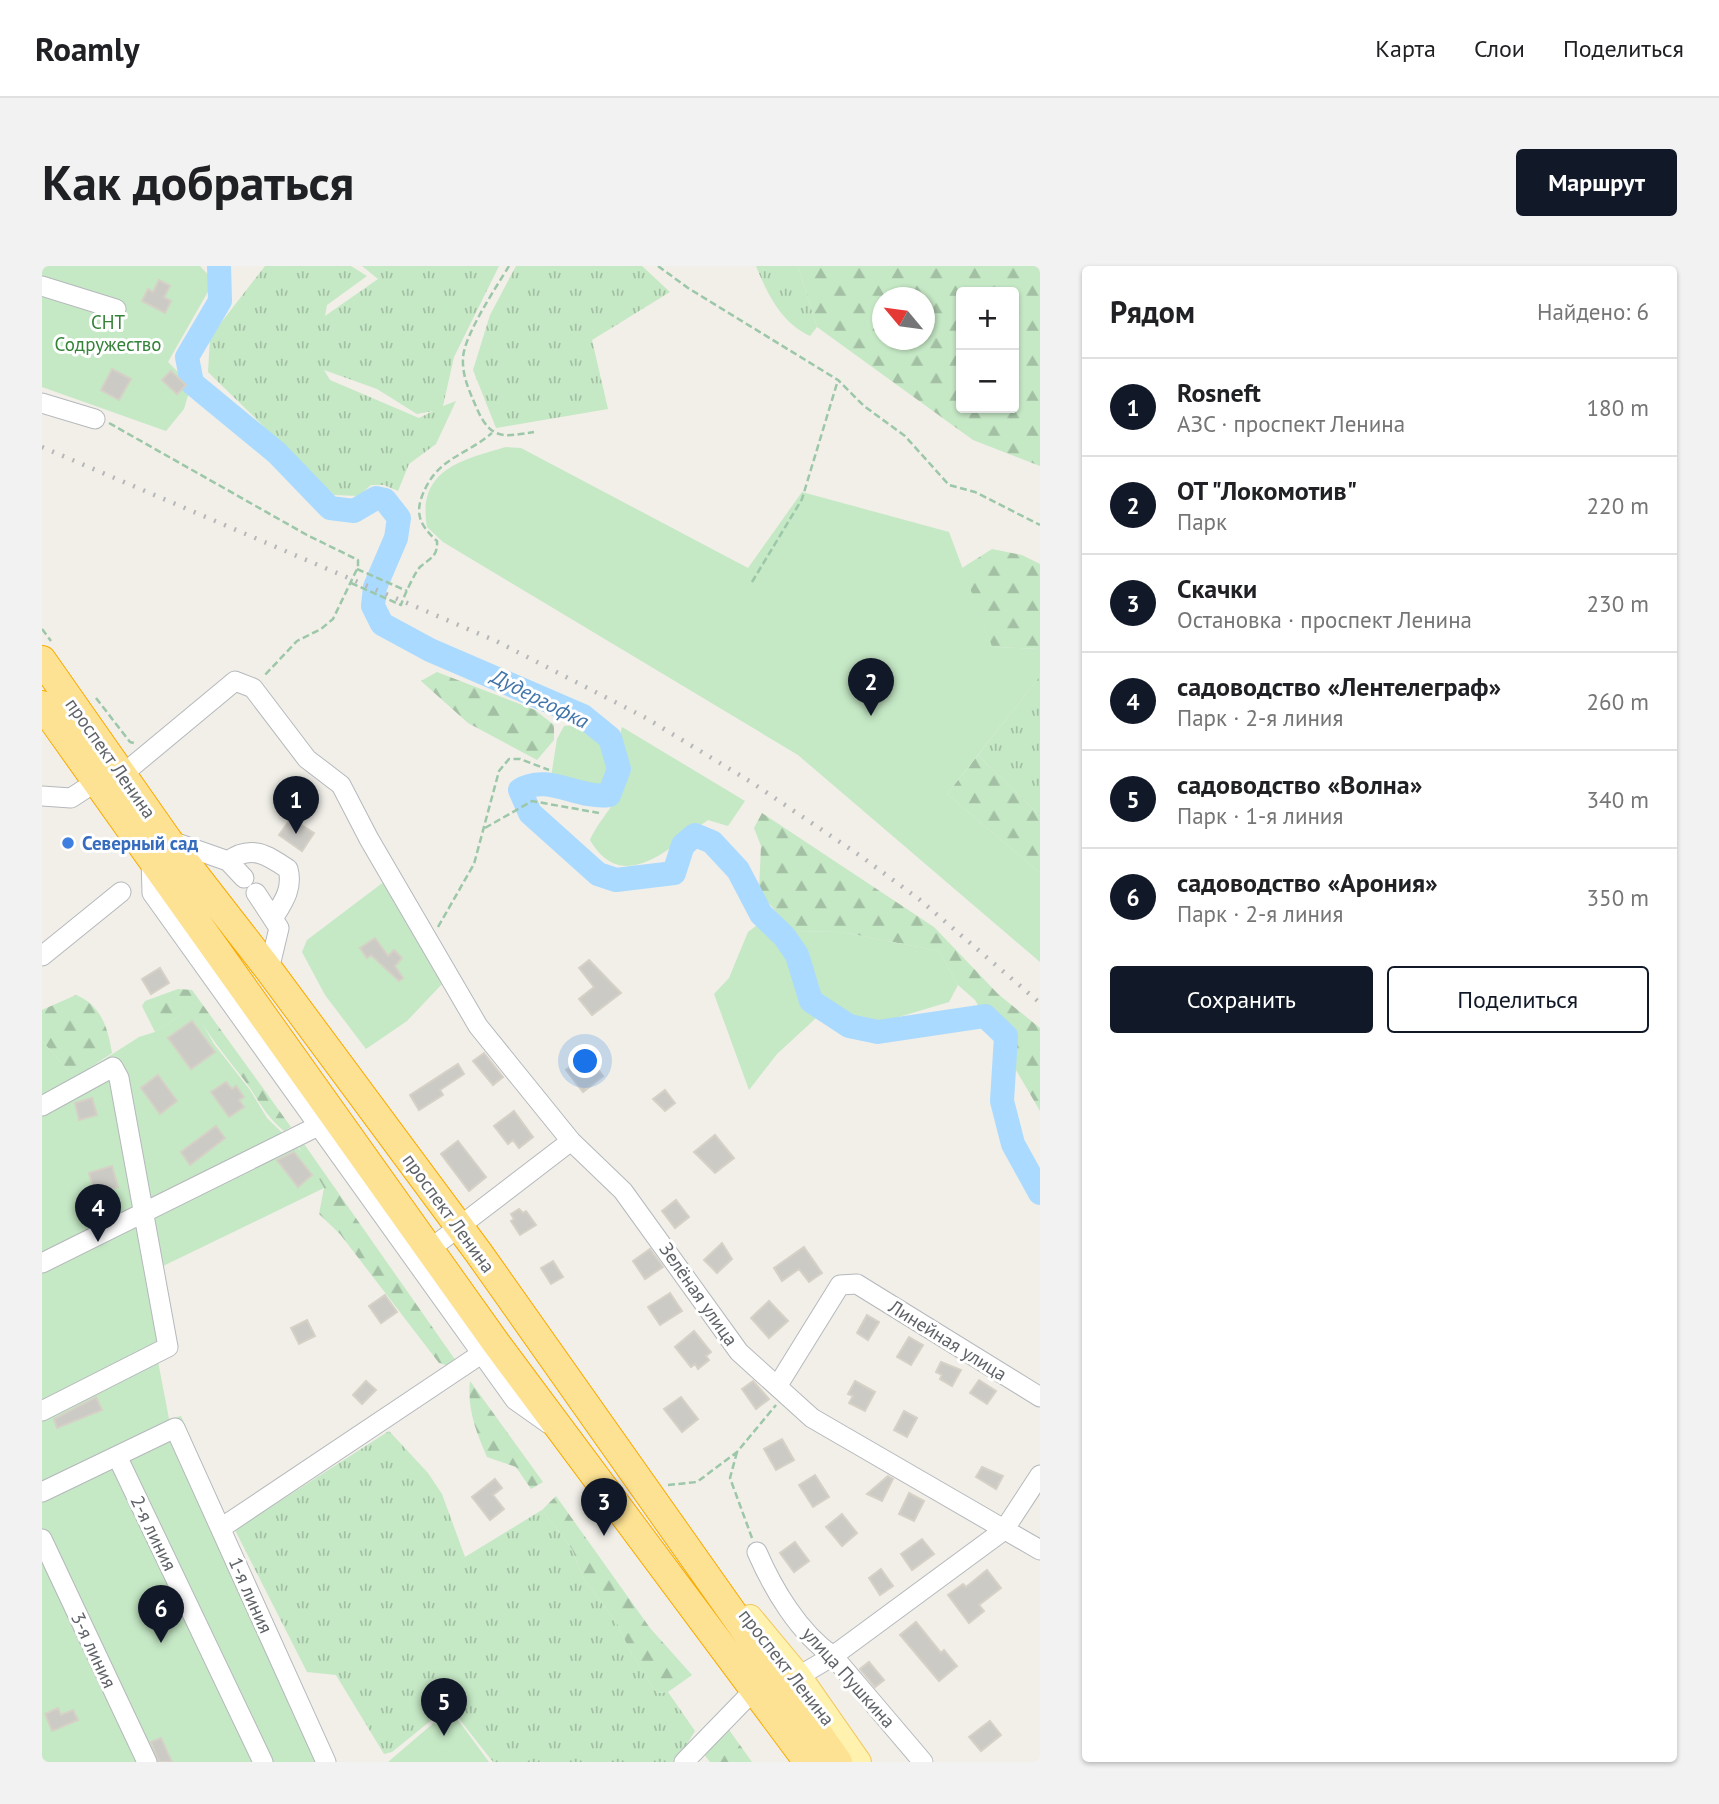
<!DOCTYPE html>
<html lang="ru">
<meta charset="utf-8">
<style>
body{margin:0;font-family:"PT Sans",sans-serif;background:#f2f2f2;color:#202124}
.controls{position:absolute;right:21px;top:21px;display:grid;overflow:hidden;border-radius:7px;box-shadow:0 2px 5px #0004}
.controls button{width:63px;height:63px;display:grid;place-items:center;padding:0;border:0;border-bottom:2px solid #e0e0e0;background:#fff;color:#202124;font:35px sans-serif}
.compass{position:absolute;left:830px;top:21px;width:63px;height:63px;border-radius:50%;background:#fff;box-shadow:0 2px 5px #0004;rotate:299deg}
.you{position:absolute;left:544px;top:796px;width:24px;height:24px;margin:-18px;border:5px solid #fff;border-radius:50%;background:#1a73e8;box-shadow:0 0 0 10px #1a73e833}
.badge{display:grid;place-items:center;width:46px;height:46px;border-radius:50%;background:#111827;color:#fff;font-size:23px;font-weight:700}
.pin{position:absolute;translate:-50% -58px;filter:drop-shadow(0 2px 4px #0008)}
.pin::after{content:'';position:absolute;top:37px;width:24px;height:21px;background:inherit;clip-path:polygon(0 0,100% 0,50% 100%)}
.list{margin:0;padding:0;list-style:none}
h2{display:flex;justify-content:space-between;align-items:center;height:91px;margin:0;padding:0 28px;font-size:30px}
h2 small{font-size:23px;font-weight:400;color:#757577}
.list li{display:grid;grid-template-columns:46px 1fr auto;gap:21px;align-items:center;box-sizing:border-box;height:98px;padding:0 28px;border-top:2px solid #e0e0e0}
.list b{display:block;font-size:26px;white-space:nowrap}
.list p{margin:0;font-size:23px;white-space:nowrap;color:#757577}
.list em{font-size:23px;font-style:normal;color:#757577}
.actions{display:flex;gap:14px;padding:21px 28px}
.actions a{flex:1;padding:16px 0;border:2px solid #111827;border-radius:7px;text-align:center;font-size:24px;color:#111827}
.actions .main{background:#111827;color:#fff}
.map{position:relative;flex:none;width:998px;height:1496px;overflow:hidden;border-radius:7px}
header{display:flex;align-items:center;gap:42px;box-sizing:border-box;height:98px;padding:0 35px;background:#fff;border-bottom:2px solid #e0e0e0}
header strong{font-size:33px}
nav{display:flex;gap:38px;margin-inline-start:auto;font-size:24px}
.intro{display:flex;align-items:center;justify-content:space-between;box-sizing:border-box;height:168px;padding:0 42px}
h1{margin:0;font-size:49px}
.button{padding:18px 32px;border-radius:7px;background:#111827;color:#fff;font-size:24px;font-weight:700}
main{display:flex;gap:42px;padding:0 42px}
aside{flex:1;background:#fff;border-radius:7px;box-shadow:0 2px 5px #0004}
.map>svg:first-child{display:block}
.grass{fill:url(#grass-tufts);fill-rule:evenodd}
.forest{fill:url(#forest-firs);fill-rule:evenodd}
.green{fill:#c5e8c5}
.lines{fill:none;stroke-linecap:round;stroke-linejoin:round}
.river{stroke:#aadaff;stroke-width:24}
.building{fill:#cccac5;stroke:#d6d1c6;stroke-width:2}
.minor-casing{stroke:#b5b8bc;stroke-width:21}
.major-casing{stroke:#f2c960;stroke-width:26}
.highway-casing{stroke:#f9ab00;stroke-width:30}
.path{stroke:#9cc7a9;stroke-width:2.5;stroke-dasharray:7 3.5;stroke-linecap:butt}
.minor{stroke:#fff;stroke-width:19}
.major{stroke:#fff2af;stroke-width:24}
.highway{stroke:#fde293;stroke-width:28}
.rail{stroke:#b6b7b8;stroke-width:4.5;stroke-dasharray:2 9;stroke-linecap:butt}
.shop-dot{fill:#3f7fe0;stroke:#fff;stroke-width:2.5}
.labels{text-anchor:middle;stroke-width:6;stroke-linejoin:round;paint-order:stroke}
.park-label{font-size:19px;fill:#348238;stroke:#fff}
.street-label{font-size:19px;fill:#5f6368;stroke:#fff}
.shop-label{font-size:19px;font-weight:bold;fill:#366cbe;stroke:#fff;text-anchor:start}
.water-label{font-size:21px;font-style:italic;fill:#4174aa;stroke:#fff}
</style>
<header>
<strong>Roamly</strong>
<nav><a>Карта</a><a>Слои</a><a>Поделиться</a></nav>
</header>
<div class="intro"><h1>Как добраться</h1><a class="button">Маршрут</a></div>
<main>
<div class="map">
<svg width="998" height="1496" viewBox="0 0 998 1496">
<defs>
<pattern id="grass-tufts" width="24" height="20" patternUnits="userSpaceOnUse" patternTransform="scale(1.75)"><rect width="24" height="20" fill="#c5e8c5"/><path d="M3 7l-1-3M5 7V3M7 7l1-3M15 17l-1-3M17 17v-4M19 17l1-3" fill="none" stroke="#a3c0a4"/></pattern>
<pattern id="forest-firs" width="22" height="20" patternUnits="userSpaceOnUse" patternTransform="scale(1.75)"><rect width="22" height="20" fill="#c5e8c5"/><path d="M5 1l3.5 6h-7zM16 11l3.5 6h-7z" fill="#a3c0a4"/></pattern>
</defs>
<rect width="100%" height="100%" fill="#f1efe8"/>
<path class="grass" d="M223,0H309L325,10L285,39L283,50L336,13L320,0H457L412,91L401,140L414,135L394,178L367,198L356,225L342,219H329L317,230L292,229L166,106L168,71ZM282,104L335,123L375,148L391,145L377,152L288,114Z
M474,0H600L628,26L550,74L566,143L454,162L431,104L448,49Z
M714,0H756L775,61L768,70C739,57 725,27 714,0Z
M998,410V550L936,489Z
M347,1165L386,1207L400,1228L423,1291L500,1244L530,1283L541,1312L575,1357L589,1387L615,1427L626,1426L653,1465L634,1496H451L407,1440L350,1486L342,1488L294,1409L265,1406L193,1264Z"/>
<path class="forest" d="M756,0H998V200L931,174L775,61ZM919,26H972V142H919ZM841,32H883V74H841Z
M950,283L980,289L998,298V383L950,381L920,302Z
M395,406L493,444L512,459V474L495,494L426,457L379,415Z
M936,489L998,550V607L905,528Z
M720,547L892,661L956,728L998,762V845L933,734L916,719L897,685L799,666L750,665L717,625L719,580L712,562Z
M136,723L150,724L249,861L242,865C226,852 219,839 208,822C189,796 169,774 153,746L137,750L113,766L100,740L103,735Z
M34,729C59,739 66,762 70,787L33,812L0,775V744Z
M260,875L414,1095L407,1100L397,1097L298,968L277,948L282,922L254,877Z
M428,1115L501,1216L489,1223L474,1201L445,1191C434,1166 425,1143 428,1115Z
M514,1230L608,1362L650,1409L626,1426L615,1427L589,1387L575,1357L541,1312L530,1283L500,1244Z
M685,1461L710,1496H668L660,1486Z"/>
<path class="green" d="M0,0H158L172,15L126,96L149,119L142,143L124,165L0,121Z
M464,181L479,182L706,302L760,226L907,266L950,381L998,383V410L905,528L998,607V696L756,489L401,276L385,261C375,204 419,194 464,181Z
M522,460C529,460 539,458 545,461C567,471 573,501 563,520L546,523L509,511L515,473Z
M580,461L703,535L686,560L666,554C631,578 582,632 548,574C557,553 576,537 582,516C588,497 573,480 580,461Z
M343,615L401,717L365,755L324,783L283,729L260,686L265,674Z
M718,657C725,663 734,668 740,675C758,695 760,729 774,752L735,788L707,824L672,728L687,712L706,666Z
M750,665L799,666L897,685L916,719L907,736L840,756L819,755L777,726L770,702Z
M153,745L172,778L208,824L225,852L265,891L282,922L117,1002L115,1090L127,1153L139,1150L292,1496H0V775L33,812L97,771L113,766L137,750Z
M408,1443L447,1496H346Z"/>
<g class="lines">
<path class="river" d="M177,0L178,35L145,91L150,117L235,187L288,242L312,245L334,232L343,234L357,252L354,272L333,321L331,340L340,358L388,384L541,450L568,472L577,503L567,529C535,533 506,507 478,524L488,547L556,608L574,614L632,607L641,579L653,569L670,576L696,604L719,648L742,670L755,689L769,735L807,760L836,766L943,750L964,770L960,835L971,878L998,927"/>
</g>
<path class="building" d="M117,14L128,20L122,31L129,35L123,47L100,35L106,23L111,26Z
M70,103L89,113L77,134L59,124Z
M129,105L144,119L135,128L120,114Z
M249,552L272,567L260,585L237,569Z
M333,672L346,690L352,684L360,692L353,700L361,712L357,715L329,689L325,692L318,682Z
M547,694L579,727L550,749L537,733L552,721L537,702Z
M118,702L127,717L109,728L100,713Z
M150,755L173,786L149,803L126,772Z
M442,787L461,811L451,819L431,795Z
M545,788L561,810L541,826L524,804Z
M416,798L422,808L398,824L401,829L377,844L368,829Z
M116,809L135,835L118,848L99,822Z
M184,816L190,823L194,820L202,831L197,834L202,841L187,851L169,826Z
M623,824L633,837L623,845L611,833Z
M50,832L55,849L37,854L33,837Z
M472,845L491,871L477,882L471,874L466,878L452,860Z
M174,860L183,872L148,899L139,886Z
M673,869L692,892L673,907L652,886Z
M416,875L444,911L427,925L399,888Z
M252,886L270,909L256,921L235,894Z
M70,900L76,921L53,928L47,907Z
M634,934L647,951L633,962L620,945Z
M477,943L481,947L484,945L494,959L478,969L469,955L472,953L469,948Z
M680,977L690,993L675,1007L662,994Z
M762,981L780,1007L767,1016L757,1003L740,1015L732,1002Z
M608,983L621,1001L603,1013L591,995Z
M511,995L521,1011L509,1018L499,1002Z
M628,1027L640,1045L618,1059L606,1041Z
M343,1029L355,1046L339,1057L327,1040Z
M727,1035L746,1055L727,1072L709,1052Z
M825,1049L837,1056L826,1074L815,1067Z
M265,1054L273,1070L257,1078L249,1062Z
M652,1065L669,1086L664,1090L667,1094L656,1103L653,1098L649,1101L633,1081Z
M867,1071L881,1079L869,1099L855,1091Z
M899,1096L919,1104L910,1120L898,1113L900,1109L894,1106Z
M937,1114L954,1125L945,1138L928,1127Z
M324,1115L334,1124L320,1138L311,1129Z
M711,1115L727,1133L714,1143L700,1123Z
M813,1115L833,1126L823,1145L807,1137L811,1130L806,1128Z
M54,1131L60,1144L15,1162L12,1153Z
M639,1131L656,1153L640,1166L622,1143Z
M862,1145L875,1152L865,1171L852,1164Z
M740,1173L752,1194L734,1204L722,1183Z
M940,1201L961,1210L954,1223L934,1211Z
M773,1209L787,1231L771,1241L757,1219Z
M846,1210L851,1213L840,1235L825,1228Z
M453,1213L460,1222L451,1229L462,1243L448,1254L430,1231Z
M867,1227L882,1235L872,1255L857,1248Z
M800,1248L815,1267L800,1280L784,1261Z
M880,1273L892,1288L870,1304L859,1288Z
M753,1276L767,1295L752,1306L738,1287Z
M839,1303L851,1320L838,1329L827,1312Z
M945,1304L959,1322L937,1339L942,1345L927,1357L906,1329L921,1318L924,1321Z
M874,1356L899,1387L902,1384L915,1400L897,1415L858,1369Z
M827,1396L842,1414L833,1421L818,1403Z
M16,1442L19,1449L31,1444L36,1454L10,1465L3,1448Z
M948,1455L959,1469L939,1485L927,1471Z
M119,1472L130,1496H117L109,1476Z"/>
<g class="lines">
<g class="minor-casing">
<path id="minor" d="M0,20L74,43
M0,137L53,153
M81,508L193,415L211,422L265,493L299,519L327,573L436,760L529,875L581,925L697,1086L770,1152L998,1284
M0,530L29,532L55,515
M126,574L186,595L202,612
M109,591L110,627L473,1134L507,1158
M186,595C209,578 225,589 246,603C251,622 242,635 232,651
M214,627L237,662L227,704
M0,690L79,626
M0,840L71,801L77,812L126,1081L0,1145
M388,983L529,875
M0,997L278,859
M736,1119L798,1019L815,1018L998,1131
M75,1190L221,1496
M0,1226L133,1162L284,1496
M179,1262L439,1088
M0,1273L105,1496
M715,1286C731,1323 757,1367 791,1390L881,1496
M757,1410L791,1390L962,1264L998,1209
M642,1496L714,1422"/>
</g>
<g class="major-casing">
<path id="major" d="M708,1351L757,1410L817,1496"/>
</g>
<g class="highway-casing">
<path id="highway" d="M0,394L126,574L227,704L436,986L796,1496
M0,439L454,1077L766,1496"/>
</g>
<path class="path" d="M467,0C455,20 422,69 421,92C420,111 428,126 435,143C449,174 461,171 492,166
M616,0L646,22L796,114L822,140L863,170L907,219L933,226L998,259
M67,157L265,269L316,294V301L291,353L279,363L255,375L221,411
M315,303L365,325
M710,316L760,233L796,114
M309,317L359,339C361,332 373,306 378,301C388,292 396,291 395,275C382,263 373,252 379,233C393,192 420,192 450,167
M0,363L9,375
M54,432L88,476L92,477
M443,562L490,535L557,547
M396,661L432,598L457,505L467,493H478L507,504
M695,1186L688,1212L710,1272
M626,1219L655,1216L695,1186L734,1139"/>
<use href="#minor" class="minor"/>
<use href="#major" class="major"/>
<use href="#highway" class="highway"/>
<path class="rail" d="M0,181L454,375L604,452L709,516L820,591L878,634L998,737"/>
</g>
<circle class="shop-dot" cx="26" cy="577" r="7"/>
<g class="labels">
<g class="park-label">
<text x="66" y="63">СНТ<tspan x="66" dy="22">Содружество</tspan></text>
</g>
<g class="street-label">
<text transform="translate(69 492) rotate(55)" y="7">проспект Ленина</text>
<text transform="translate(407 947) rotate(54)" y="7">проспект Ленина</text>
<text transform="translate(657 1028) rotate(55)" y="7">Зелёная улица</text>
<text transform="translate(906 1074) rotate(32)" y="7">Линейная улица</text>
<text transform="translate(112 1267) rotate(64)" y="7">2-я линия</text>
<text transform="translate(209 1329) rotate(66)" y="7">1-я линия</text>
<text transform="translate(52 1384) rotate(65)" y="7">3-я линия</text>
<text transform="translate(745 1401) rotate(52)" y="7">проспект Ленина</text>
<text transform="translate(807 1411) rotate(48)" y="7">улица Пушкина</text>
</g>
<g class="shop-label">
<text x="40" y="584">Северный сад</text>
</g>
<g class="water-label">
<text transform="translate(498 433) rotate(27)" y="7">Дудергофка</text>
</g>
</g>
</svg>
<div class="controls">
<button>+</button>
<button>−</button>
</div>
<svg class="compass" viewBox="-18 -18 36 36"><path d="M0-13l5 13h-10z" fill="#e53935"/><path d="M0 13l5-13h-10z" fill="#757577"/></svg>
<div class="you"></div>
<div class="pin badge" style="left:254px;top:568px">1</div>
<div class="pin badge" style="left:829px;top:450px">2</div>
<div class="pin badge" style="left:562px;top:1270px">3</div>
<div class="pin badge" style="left:56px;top:976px">4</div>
<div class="pin badge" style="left:402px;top:1470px">5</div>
<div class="pin badge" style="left:119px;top:1377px">6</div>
</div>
<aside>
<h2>Рядом<small>Найдено: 6</small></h2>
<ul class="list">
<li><span class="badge">1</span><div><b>Rosneft</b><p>АЗС · проспект Ленина</p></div><em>180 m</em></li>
<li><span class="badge">2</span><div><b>ОТ &quot;Локомотив&quot;</b><p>Парк</p></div><em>220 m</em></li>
<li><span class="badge">3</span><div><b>Скачки</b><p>Остановка · проспект Ленина</p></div><em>230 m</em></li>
<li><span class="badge">4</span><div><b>садоводство «Лентелеграф»</b><p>Парк · 2-я линия</p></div><em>260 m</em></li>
<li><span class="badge">5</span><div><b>садоводство «Волна»</b><p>Парк · 1-я линия</p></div><em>340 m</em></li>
<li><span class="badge">6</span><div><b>садоводство «Арония»</b><p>Парк · 2-я линия</p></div><em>350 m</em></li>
</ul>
<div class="actions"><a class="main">Сохранить</a><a>Поделиться</a></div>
</aside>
</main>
